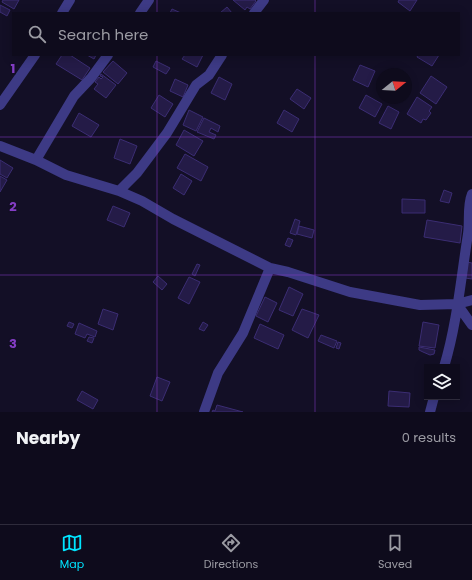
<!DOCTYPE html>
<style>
body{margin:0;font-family:Poppins,sans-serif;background:#1c1929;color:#f1f3f6}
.controls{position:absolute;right:12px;bottom:12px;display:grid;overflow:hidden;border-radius:0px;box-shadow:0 2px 10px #0003}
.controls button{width:36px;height:36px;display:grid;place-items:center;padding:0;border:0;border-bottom:1px solid #2e2b3b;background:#0e0b1c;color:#f1f3f6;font:20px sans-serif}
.compass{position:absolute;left:376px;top:68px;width:36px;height:36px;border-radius:50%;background:#0e0b1c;box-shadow:0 2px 10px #0003;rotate:72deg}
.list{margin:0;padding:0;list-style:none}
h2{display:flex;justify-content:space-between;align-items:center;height:52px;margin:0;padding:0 16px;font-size:17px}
h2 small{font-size:13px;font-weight:400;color:#9b9ba3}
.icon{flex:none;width:22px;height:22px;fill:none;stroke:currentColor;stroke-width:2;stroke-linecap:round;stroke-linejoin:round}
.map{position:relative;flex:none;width:472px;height:412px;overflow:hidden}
.search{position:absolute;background:#0e0b1c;box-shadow:0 2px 10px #0003;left:12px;right:12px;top:12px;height:44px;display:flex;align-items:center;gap:10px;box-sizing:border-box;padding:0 14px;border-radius:0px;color:#9b9ba3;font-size:15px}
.sheet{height:112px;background:#0e0b1c}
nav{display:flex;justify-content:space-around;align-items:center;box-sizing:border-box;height:56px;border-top:1px solid #2e2b3b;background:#0e0b1c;font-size:11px;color:#9b9ba3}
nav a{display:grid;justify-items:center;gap:2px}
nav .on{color:#00e5ff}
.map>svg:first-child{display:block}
.building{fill:#241b47;stroke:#3b2d73}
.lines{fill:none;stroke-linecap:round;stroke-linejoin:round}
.minor{stroke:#3d3a85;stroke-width:10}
.grid{fill:none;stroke:#843dc5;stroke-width:1;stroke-opacity:0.55}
.grid-label{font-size:13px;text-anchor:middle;font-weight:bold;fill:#843dc5;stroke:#130f26;stroke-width:3;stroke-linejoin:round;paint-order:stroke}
</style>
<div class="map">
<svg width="472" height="412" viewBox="0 0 472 412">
<rect width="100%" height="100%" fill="#130f26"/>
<path class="building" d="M3,0H19L14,9L2,2Z
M233,0H255L256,1L250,9L247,7L245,10Z
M399,0H417L410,11L398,2Z
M0,5L10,10L7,16L0,12Z
M227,7L232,13H220Z
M172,9L181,13H170Z
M62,55H70L90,68L82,80L56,64Z
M87,55H96L94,59Z
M185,55H203L197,67L182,59Z
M418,55H439L432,66L417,57Z
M113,61L127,73L118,84L103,72Z
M156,61L170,68L166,74L153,67Z
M360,65L375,71L368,87L353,80Z
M101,74L116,85L106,98L94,89L98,84L95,82L99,77L101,79L103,77L100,76Z
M431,76L447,87L436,104L420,93Z
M219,77L232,84L225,100L211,93Z
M175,79L188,85L183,97L170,91Z
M297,89L311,98L304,109L290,99Z
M159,95L173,104L165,117L151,108Z
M366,95L382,104L375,117L359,108Z
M417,97L432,107L429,111L431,113L426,120L423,119L421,123L407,114Z
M388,106L399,112L391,129L379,123Z
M189,110L203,117L196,131L183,125Z
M284,110L299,119L292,132L277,123Z
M79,113L99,125L91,137L72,126Z
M204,118L220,126L218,132L211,128L209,132L216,135L214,139L197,132Z
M184,130L203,141L194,156L176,145Z
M120,139L137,146L130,164L114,158Z
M185,154L208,167L201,181L177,168Z
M0,160L13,168L7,178L0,174Z
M181,174L192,181L184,195L173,188Z
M0,176L7,180L0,192Z
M444,190L452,193L449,203L440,201Z
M402,199L425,200V213H402Z
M113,206L130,213L124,227L107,220Z
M295,219L300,221L296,235L290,233Z
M427,220L462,226L460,243L424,237Z
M299,226L314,230L312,238L297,234Z
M288,238L293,240L290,247L285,245Z
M467,262L472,263V279L465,278Z
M197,264L200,265L195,276L192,274Z
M158,276L167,284L162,290L153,282Z
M189,277L200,282L189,304L178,298Z
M289,287L303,294L293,316L279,310Z
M265,297L277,303L268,322L256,316Z
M103,309L118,314L113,330L98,324Z
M302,309L319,315L308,338L292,330Z
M69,322L74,324L72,328L67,326Z
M203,322L208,325L204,331L199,329Z
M423,322L439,325L435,348L419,346Z
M79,323L97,331L95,337L87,334L85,338L75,334Z
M260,324L284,335L278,349L254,338Z
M321,335L337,341L334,348L318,341Z
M89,337L94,338L92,343L87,341Z
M338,342L341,343L339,349L336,348Z
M419,347L435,350L434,354L430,355L423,352L419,350Z
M157,377L170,382L162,401L150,396Z
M82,391L98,400L93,409L77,400Z
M389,391L410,393L409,407L388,406Z
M217,405L243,412H212L213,410L215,411Z"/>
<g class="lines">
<path class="minor" d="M62,13L70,0
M140,13L149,0
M254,13L264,0
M0,105L35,55
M0,146L36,160L66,175L119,191L142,201L173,219L270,268L288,272L350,292L420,305L457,304L472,300
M36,160L74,96L91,78L108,55
M119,191L137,173L167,133L196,85L209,75L222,55
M457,304L472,325
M444,367C457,324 461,278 468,234C470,220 467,206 472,194
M204,412L218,373L243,333L270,268
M430,412L434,397"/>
</g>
<path class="grid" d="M157,0V13M315,0V13M157,55V412M315,55V412M0,137H472M0,275H472"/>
<g class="grid-label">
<text x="13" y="73">1</text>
<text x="13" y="211">2</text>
<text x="13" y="348">3</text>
</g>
</svg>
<div class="controls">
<button><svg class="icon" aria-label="layers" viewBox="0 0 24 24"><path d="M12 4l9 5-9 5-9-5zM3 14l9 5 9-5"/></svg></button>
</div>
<svg class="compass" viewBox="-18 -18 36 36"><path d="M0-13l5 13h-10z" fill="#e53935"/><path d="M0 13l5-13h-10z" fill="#9b9ba3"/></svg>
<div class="search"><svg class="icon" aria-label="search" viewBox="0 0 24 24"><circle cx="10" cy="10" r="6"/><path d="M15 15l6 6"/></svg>Search here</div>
</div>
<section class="sheet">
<h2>Nearby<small>0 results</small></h2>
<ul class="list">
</ul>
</section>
<nav>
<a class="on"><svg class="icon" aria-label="map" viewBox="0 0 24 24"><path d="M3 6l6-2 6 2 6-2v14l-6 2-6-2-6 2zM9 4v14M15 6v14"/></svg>Map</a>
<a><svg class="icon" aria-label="directions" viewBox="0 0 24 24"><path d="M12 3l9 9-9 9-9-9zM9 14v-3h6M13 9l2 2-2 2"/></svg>Directions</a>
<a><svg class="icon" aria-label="saved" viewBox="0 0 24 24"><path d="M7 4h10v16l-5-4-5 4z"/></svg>Saved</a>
</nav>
